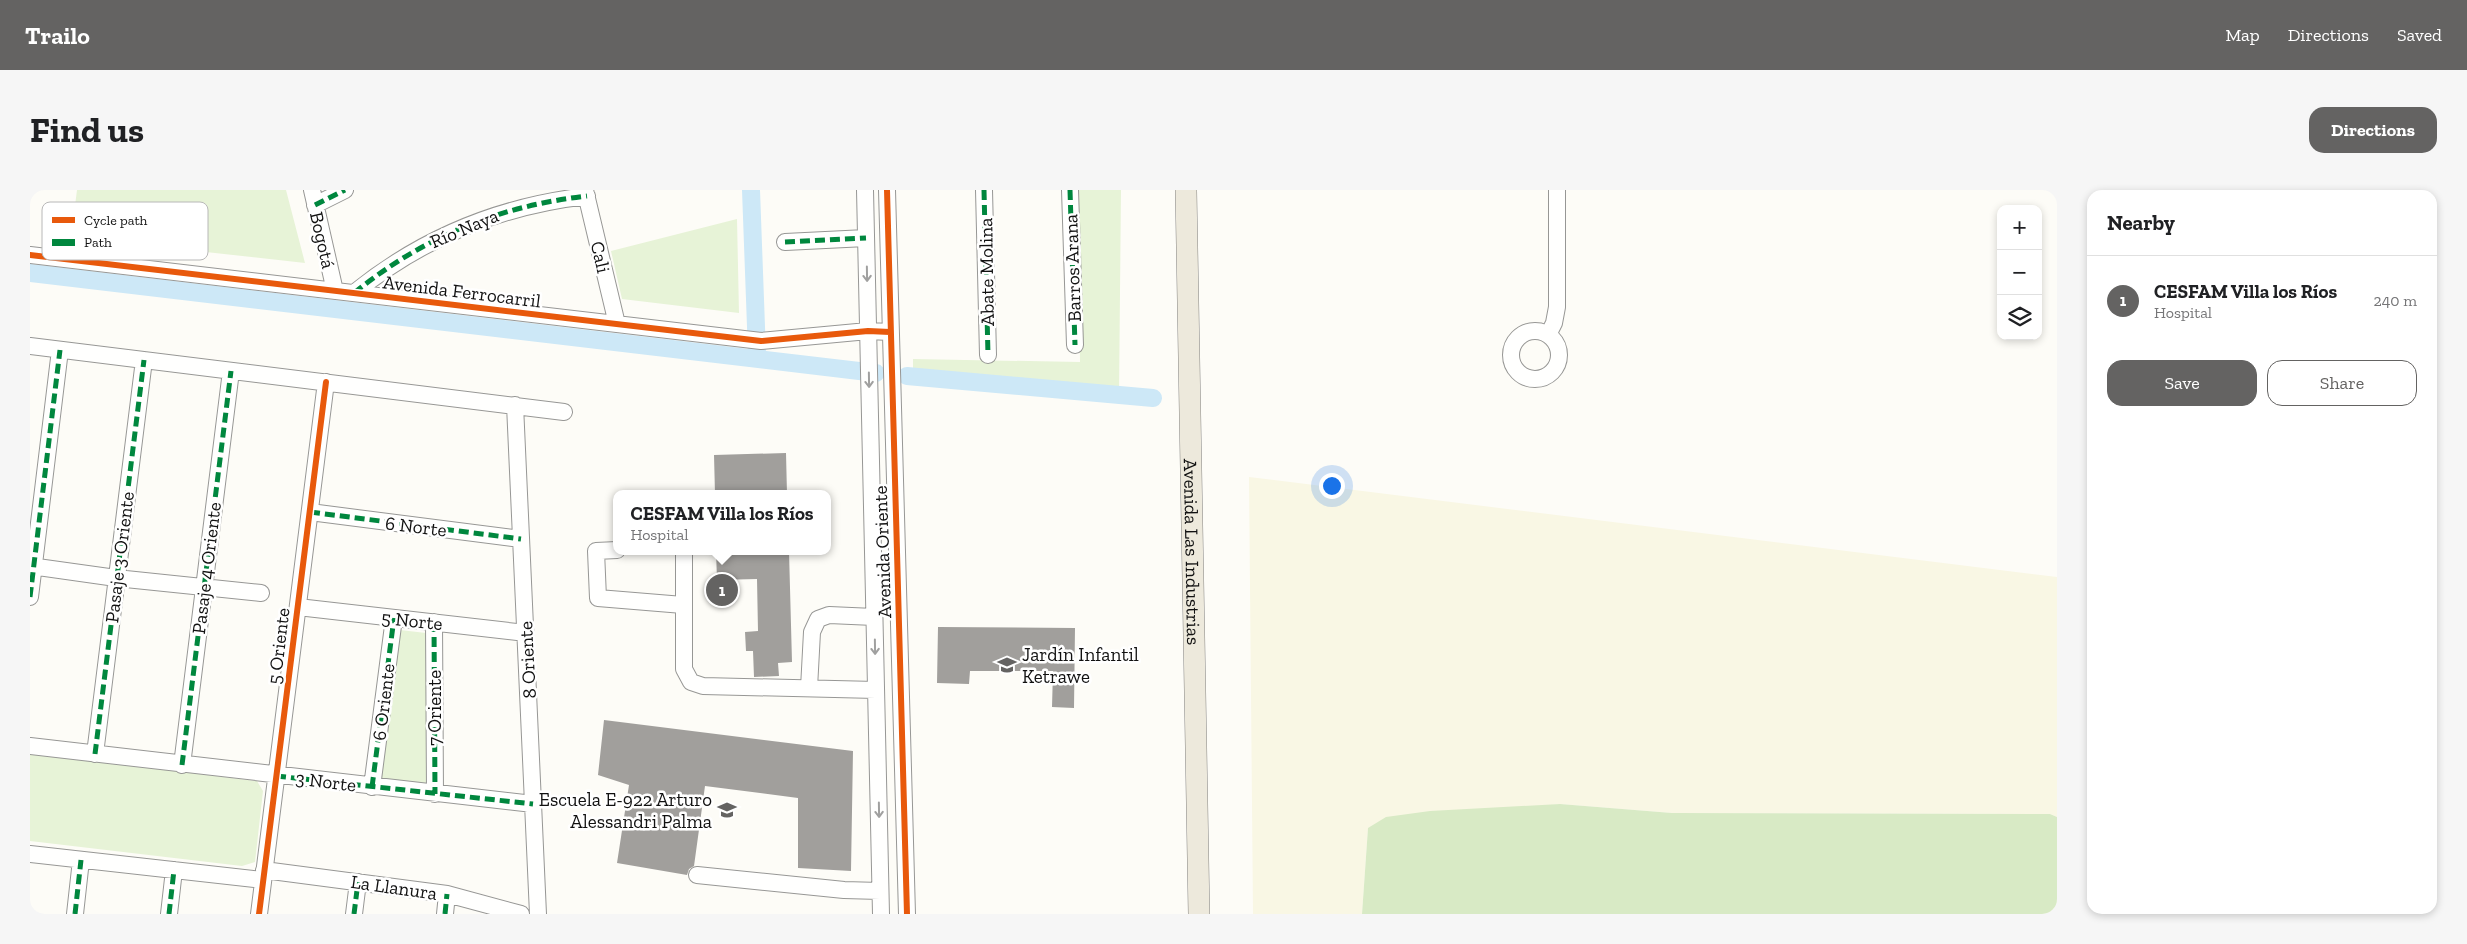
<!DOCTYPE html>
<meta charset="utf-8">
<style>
body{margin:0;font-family:"Zilla Slab",serif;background:#f6f6f6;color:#202124}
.controls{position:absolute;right:15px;top:15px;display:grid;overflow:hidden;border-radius:10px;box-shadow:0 2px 8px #0003}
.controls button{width:45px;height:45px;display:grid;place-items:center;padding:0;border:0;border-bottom:1px solid #e0e0e0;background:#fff;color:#202124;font:25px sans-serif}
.you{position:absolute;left:1301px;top:295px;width:18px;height:18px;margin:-12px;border:4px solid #fff;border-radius:50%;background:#1a73e8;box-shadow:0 0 0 8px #1a73e833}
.badge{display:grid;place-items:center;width:32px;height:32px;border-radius:50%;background:#646362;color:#fff;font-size:16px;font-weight:700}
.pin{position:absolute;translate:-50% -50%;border:2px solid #fff;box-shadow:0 1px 5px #0006}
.popup{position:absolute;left:583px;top:300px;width:218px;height:65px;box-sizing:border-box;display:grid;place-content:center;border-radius:10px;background:#fff;filter:drop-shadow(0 1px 4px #0005);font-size:16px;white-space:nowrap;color:#757577}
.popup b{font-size:19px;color:#202124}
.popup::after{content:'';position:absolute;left:50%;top:100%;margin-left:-10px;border:10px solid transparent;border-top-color:#fff}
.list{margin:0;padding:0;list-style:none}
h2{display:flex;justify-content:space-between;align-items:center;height:65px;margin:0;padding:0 20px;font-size:21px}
h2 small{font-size:16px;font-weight:400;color:#757577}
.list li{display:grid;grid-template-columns:32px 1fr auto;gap:15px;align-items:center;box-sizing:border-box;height:90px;padding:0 20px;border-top:1px solid #e0e0e0}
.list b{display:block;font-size:19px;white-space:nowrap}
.list p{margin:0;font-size:16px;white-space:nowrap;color:#757577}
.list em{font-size:16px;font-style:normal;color:#757577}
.actions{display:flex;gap:10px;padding:15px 20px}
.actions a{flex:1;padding:11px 0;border:1px solid #646362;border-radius:15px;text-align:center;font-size:18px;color:#646362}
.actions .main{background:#646362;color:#fff}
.icon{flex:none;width:28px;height:28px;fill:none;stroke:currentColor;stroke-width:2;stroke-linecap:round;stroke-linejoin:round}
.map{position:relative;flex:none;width:2027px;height:724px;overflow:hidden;border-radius:15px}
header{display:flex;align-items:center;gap:30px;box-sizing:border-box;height:70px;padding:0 25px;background:#646362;color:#fff}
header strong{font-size:24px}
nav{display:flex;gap:28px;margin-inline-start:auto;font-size:18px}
.intro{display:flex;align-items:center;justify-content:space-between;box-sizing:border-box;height:120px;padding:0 30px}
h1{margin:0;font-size:35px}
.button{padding:12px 22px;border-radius:15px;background:#646362;color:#fff;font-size:18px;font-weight:700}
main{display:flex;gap:30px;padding:0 30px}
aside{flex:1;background:#fff;border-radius:15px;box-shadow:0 2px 8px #0003}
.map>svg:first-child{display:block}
.farmland{fill:#f9f7e4}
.green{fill:#e7f3d7}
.forest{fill:#d8eac5}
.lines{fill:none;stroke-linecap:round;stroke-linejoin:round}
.canal{stroke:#cde8f7;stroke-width:18}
.building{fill:#a19f9c}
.minor-casing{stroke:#979795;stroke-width:18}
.major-casing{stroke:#858482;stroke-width:22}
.minor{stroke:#fffffe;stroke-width:16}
.major{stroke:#ede9dc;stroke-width:21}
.quiet{stroke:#00873e;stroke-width:5;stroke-dasharray:10 5;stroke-linecap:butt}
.cycleway-casing{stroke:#fff;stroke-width:9}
.cycleway{stroke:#e8590c;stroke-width:6}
.oneway{stroke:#a0a09f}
.labels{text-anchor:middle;stroke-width:5;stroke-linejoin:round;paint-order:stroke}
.street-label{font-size:19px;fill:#111;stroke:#fff}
.poi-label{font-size:19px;fill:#111;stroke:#fff;text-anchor:start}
.key{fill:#fff;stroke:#b8b8b8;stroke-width:1}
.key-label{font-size:14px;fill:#111}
</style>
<header>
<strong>Trailo</strong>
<nav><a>Map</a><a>Directions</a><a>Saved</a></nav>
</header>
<div class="intro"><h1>Find us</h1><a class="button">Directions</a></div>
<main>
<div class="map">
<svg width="2027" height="724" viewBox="0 0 2027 724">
<rect width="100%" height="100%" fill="#fdfcf7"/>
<path class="farmland" d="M1219,287L2027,387V627L2020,624L1642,623L1530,614L1338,638L1332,724H1223Z"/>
<path class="green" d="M47,0H256L275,73L41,47Z
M1048,0H1091L1089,205L883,186V169L1050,172Z
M707,29L709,123L592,109L581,61Z
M370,440L396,443L397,594L351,590Z
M0,563L227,591L233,601L225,672L212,676L0,651Z"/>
<path class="forest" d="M1530,614L1642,623L2020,624L2027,627V724H1332L1338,638L1356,627L1400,621Z"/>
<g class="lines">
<path class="canal" d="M721,0L727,164
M0,83L846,183
M877,186L1123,208"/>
</g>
<path class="building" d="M756,263L757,304H685L684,265Z
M686,361H759L762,472L748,473L749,486L724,487L723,461H716L715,442L728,441L727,389L687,390Z
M908,437L1045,438L1044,518L1022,517L1023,481H940L939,494L907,493Z
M574,530L823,561L821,681L768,678V608L675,596L664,676L659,679L657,685L587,673L599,595L568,585Z"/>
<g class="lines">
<g class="minor-casing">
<path id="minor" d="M282,0L305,101
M555,0L587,134
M835,0L851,724
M857,0L877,724
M954,0L958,165
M1040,0L1045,155
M285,15L315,0
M755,52L836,48
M0,65L731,151L838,141L860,142
M324,103C393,47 469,16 557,6
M1481 165a24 24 0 1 1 48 0a24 24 0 1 1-48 0Z
M1518,145L1524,133L1527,117V0
M0,156L534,222
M485,215L508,724
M280,322L491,349
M587,360L566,361L568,408L653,415
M654,361V479L661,492L673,496L846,500
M0,376L86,388L231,403
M0,407L30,160
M268,417L496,443
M404,432L405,604
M779,498L782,442L788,429L799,425L844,427
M0,556L503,614
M65,564L114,170
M152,575L201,181
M342,597L364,428
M0,664L233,690
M234,680L417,704L491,724
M667,685L814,700L850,701
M45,724L51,670
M139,724L144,680
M229,724L296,192
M324,724L328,692
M415,724L417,704"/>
</g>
<g class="major-casing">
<g id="major">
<path id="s1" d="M1156,0L1169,724"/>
</g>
</g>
<use href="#minor" class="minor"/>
<use href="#major" class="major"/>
<path class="quiet" d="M954,0L958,165
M1040,0L1045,155
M285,15L315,0
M755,52L836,48
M324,103C393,47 469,16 557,6
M280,322L491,349
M0,407L30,160
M404,432L405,604
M65,564L114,170
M152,575L201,181
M246,586L503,614
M342,597L364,428
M45,724L51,670
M139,724L144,680
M324,724L328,692
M415,724L417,704"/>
<g class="cycleway-casing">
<path id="cycleway" d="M857,0L877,724
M0,65L731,151L838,141L860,142
M229,724L296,192"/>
</g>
<use href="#cycleway" class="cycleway"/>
</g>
<defs><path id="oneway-shaft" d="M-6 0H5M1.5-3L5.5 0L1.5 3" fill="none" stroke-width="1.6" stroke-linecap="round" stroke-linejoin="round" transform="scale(1.25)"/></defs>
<g class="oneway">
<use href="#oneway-shaft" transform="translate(837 84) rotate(89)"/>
<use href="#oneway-shaft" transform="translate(839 190) rotate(89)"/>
<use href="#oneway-shaft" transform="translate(845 457) rotate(89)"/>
<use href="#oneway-shaft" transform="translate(849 620) rotate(89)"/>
</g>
<defs>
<g id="school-bare" transform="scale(1.5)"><path d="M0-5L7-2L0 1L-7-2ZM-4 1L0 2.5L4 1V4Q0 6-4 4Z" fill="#646362" stroke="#fff" stroke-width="2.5" paint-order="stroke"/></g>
</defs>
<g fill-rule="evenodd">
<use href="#school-bare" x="977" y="475"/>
<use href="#school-bare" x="697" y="620"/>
</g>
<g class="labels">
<g class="street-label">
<text transform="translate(434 38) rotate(-23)" y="7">Río Naya</text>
<text transform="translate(293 50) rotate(77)" y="7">Bogotá</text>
<text transform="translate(571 67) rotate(77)" y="7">Cali</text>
<text transform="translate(1042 78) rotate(-92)" y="7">Barros Arana</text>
<text transform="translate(956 82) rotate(-91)" y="7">Abate Molina</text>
<text transform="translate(432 101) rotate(7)" y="7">Avenida Ferrocarril</text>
<text transform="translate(386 336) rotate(7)" y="7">6 Norte</text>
<text transform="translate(852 362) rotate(-92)" y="7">Avenida Oriente</text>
<text dy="7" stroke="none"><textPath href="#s1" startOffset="362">Avenida Las Industrias</textPath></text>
<text transform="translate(89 367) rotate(-83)" y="7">Pasaje 3 Oriente</text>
<text transform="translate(176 378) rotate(-83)" y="7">Pasaje 4 Oriente</text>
<text transform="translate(382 430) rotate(6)" y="7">5 Norte</text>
<text transform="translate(248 456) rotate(-83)" y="7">5 Oriente</text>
<text transform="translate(497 470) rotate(-93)" y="7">8 Oriente</text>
<text transform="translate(353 512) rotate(-83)" y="7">6 Oriente</text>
<text transform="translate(404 518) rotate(-90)" y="7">7 Oriente</text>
<text transform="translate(296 591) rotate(7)" y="7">3 Norte</text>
<text transform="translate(364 697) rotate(8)" y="7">La Llanura</text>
</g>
<g class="poi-label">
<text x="992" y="471">Jardín Infantil<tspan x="992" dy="22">Ketrawe</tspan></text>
<text x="682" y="616" text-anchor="end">Escuela E-922 Arturo<tspan x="682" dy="22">Alessandri Palma</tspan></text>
</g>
</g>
<rect x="12" y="12" width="166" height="58" rx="8" class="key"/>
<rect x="22" y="27" width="23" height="6" fill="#e8590c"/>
<rect x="22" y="49" width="23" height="7" fill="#00873e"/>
<g class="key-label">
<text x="54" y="35">Cycle path</text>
<text x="54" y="57">Path</text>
</g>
</svg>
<div class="controls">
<button>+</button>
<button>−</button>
<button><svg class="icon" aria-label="layers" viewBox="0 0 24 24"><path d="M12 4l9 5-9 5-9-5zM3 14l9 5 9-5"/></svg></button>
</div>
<div class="you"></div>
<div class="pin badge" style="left:692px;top:400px">1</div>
<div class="popup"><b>CESFAM Villa los Ríos</b>Hospital</div>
</div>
<aside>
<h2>Nearby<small></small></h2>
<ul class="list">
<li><span class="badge">1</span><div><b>CESFAM Villa los Ríos</b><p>Hospital</p></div><em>240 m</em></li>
</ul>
<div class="actions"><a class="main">Save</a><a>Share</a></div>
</aside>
</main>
